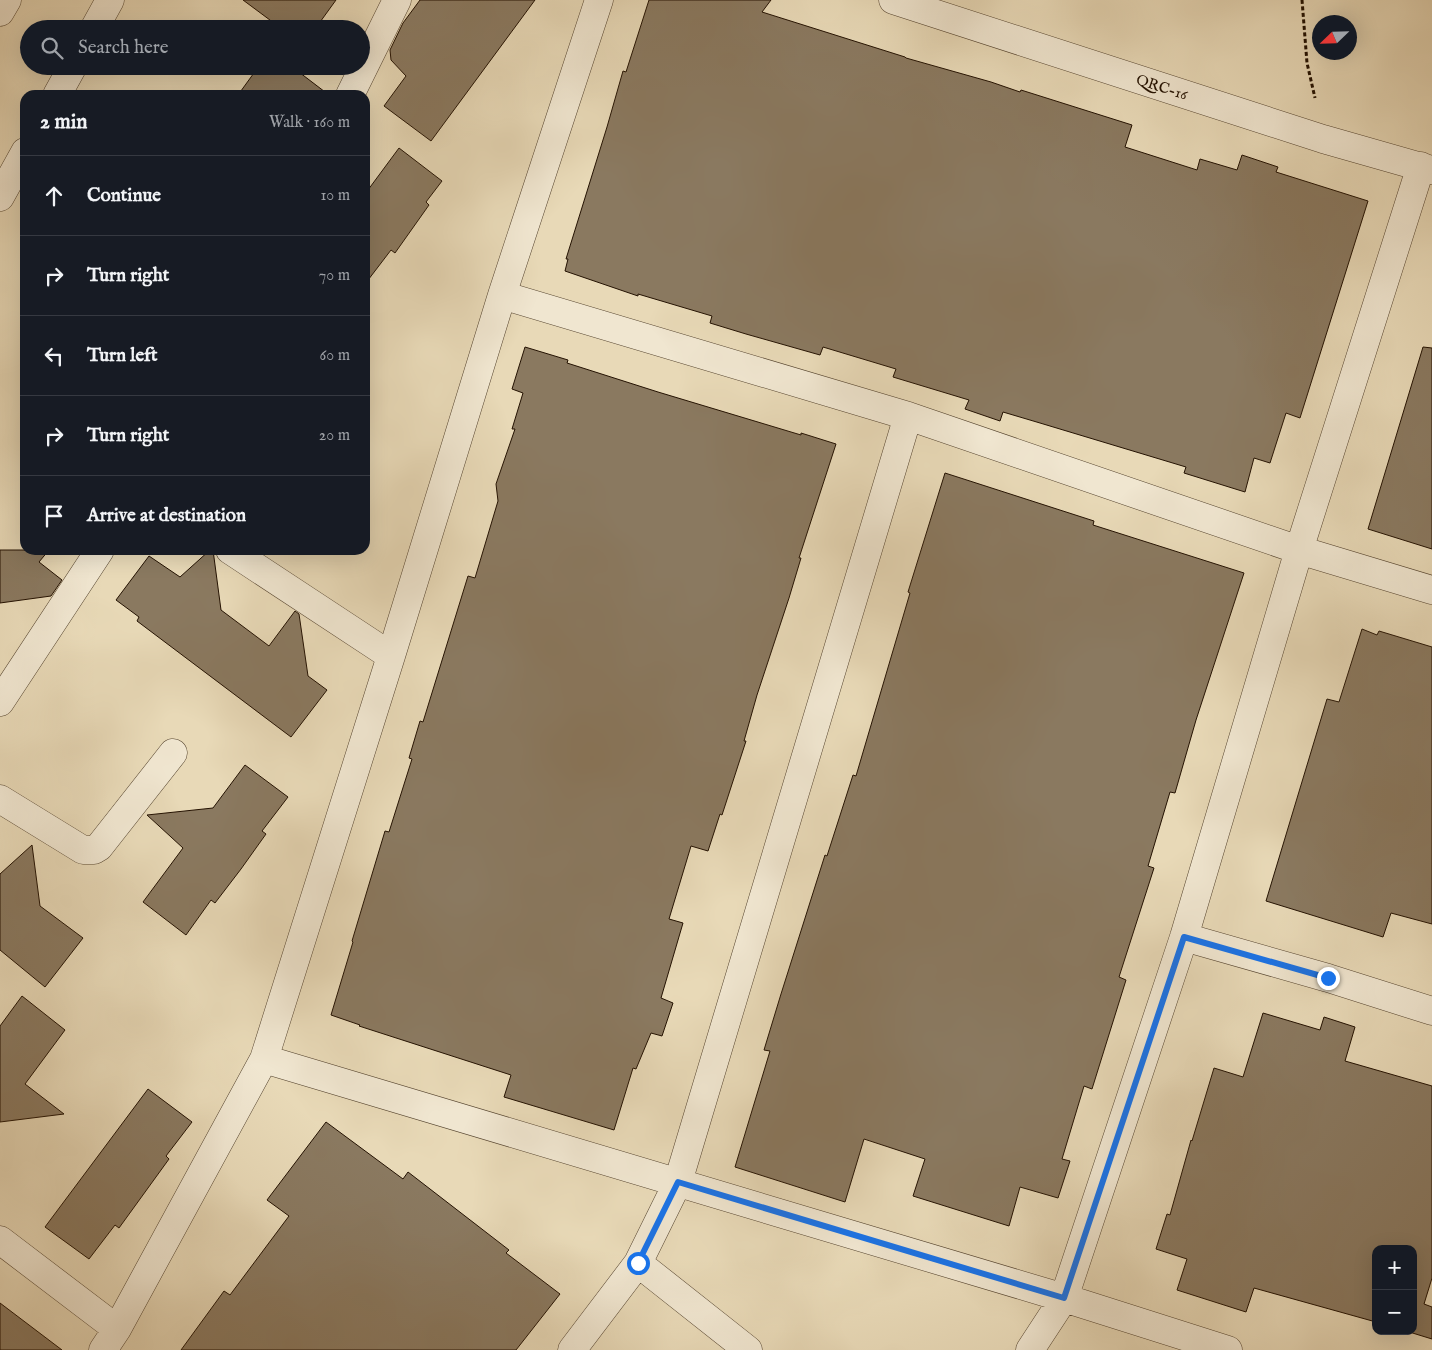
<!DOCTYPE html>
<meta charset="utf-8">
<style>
body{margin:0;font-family:"IM FELL English",serif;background:#242831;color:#f1f3f6}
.controls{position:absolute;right:15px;bottom:15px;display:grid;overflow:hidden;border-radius:10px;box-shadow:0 5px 20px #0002}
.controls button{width:45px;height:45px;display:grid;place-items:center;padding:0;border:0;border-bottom:1px solid #363941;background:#171b24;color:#f1f3f6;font:25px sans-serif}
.compass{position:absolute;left:1312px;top:15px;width:45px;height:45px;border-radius:50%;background:#171b24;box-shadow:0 5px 20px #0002;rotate:247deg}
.stop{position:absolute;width:15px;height:15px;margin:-11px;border:4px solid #1a73e8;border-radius:50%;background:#fff}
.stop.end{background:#1a73e8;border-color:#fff;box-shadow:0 1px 5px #0008}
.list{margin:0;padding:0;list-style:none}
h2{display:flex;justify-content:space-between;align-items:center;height:65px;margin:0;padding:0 20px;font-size:21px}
h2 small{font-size:16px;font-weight:400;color:#9ea1a6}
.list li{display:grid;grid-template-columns:32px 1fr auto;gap:15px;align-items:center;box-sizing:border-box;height:80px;padding:0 20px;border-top:1px solid #363941}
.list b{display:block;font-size:19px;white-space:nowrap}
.list em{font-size:16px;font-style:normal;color:#9ea1a6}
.icon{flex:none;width:28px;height:28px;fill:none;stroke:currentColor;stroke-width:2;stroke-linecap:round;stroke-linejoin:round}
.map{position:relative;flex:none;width:1432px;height:1350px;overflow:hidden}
.search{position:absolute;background:#171b24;box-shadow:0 5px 20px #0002;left:20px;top:20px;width:350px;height:55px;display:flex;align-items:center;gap:12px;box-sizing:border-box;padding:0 18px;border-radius:28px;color:#9ea1a6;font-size:19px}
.panel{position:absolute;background:#171b24;box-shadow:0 5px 20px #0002;left:20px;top:90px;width:350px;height:465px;border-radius:15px}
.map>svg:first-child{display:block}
.building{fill:#8a7960;stroke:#241202}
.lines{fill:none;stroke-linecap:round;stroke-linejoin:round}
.minor-casing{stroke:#55442f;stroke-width:29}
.path{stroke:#241202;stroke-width:3;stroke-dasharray:4 2.5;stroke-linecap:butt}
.minor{stroke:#f0e6d0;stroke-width:28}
.route{stroke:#1a73e8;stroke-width:6}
.labels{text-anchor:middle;stroke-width:5;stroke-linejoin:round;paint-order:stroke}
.street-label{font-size:15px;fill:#241202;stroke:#f0e6d0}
</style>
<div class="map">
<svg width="1432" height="1350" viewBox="0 0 1432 1350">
<rect width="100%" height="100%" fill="#e8d9b7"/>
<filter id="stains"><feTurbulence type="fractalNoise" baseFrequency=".004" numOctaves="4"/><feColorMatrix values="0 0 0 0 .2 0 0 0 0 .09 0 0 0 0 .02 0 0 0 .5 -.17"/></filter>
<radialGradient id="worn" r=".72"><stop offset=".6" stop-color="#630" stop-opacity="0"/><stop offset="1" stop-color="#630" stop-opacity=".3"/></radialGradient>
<path class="building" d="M243,0H336L315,29H282Z
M420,0H535L431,141L384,106L406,76L391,60L390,50L403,23Z
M649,0H771L762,12L905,57L906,58L991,82L1020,92L1021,90L1132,125L1125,147L1197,170L1200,159L1237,170L1242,155L1278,167L1276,172L1368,201L1300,418L1286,413L1270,463L1254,458L1245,492L1184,473L1186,467L1040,423L1003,412L1000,421L965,409L969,400L893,377L896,369L823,347L820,355L746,334L710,323L712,316L638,294V296L565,271L568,259H566L607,127L623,71L626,72Z
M259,66H291L329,95H238Z
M399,148L442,181L426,202L429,205L395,253L391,250L365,284V194Z
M525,347L568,360L567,363L658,392L801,435V433L836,444L799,558H801L789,598L757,695L744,741H746L722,815L720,814L708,851L691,846L669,919L683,923L661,998L673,1003L662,1036L651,1033L636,1069L633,1068L614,1130L504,1097L511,1075L359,1026L360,1025L331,1015L353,942L352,941L385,831L389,832L412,759L409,758L420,721L423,722L468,576L475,578L498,501L496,484L515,429H512L523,393L512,389Z
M1423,347L1432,348V549L1368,529Z
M945,473L1094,521L1093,525L1244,573L1196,720L1175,793L1170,792L1148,866L1154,868L1119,977L1126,980L1092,1089L1084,1086L1062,1159L1070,1161L1058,1198L1020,1187L1009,1226L913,1196L925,1159L864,1139L845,1202L735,1167L770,1051L764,1050L781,994L825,855L827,856L853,775L856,776L910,593L908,592Z
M0,550H49L39,562L62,580L51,596L0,603Z
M210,550H213L221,610L269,646L295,611L299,614L308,676L327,690L291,737L137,621L139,617L116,600L149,556L180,577Z
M1362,629L1377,635L1379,631L1432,647V924L1391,913L1383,937L1266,901L1327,699L1339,702Z
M245,765L288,797L262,831L266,834L241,869L215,903L211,900L186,935L143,902L183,848L147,815L213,808Z
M32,845L40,906L83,938L45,987L0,950V874Z
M22,996L65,1030L25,1084L64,1114L0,1122V1026Z
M1263,1013L1320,1030L1324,1017L1355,1027L1345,1061L1432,1086V1278L1424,1304L1432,1307V1339L1406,1331H1413V1249H1376V1322L1254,1288L1246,1312L1177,1290L1187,1259L1156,1249L1167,1214L1170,1215L1191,1140L1192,1141L1214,1068L1243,1077Z
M148,1089L192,1122L166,1156L169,1159L119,1228L115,1225L89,1259L45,1227Z
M326,1122L403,1179L408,1172L509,1250L506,1253L560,1294L516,1350H181L224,1291L230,1295L289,1216L267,1200Z
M0,1303L62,1350H0Z"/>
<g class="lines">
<g class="minor-casing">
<path id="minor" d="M599,0L502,295L391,656L264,1059L1064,1298L1228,1350
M893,0L1323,139L1432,170
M0,12L7,0
M94,29L110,0
M57,95L73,66
M350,95L397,0
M0,197L25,152
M502,295L908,416L1299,550L1432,590
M230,550L391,656
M0,702L100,550
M0,799L83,850H94L99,847L173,753
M1184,937L1328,978L1432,1011
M0,1240L117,1329
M103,1350L117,1329L264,1059
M572,1350L638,1263
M748,1350L638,1263L678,1182L908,416
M1030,1350L1064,1298L1184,937L1299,550L1421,166"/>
</g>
<path class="path" d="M1302,0L1307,63L1315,98"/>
<use href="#minor" class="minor"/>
</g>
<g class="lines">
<path class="route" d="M638,1263L678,1182L1064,1298L1184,937L1328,978"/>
</g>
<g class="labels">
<g class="street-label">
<text transform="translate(1162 87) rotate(18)" y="5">QRC-16</text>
</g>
</g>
<rect width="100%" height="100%" filter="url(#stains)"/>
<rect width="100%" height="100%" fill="url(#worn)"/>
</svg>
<div class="controls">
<button>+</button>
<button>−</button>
</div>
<svg class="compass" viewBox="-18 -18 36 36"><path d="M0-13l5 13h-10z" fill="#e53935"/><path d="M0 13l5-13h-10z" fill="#9ea1a6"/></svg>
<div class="stop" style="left:638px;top:1263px"></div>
<div class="stop end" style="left:1328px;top:978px"></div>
<div class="search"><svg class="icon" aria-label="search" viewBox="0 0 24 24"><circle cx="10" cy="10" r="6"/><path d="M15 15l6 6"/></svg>Search here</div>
<section class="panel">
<h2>2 min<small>Walk · 160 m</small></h2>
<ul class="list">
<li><svg class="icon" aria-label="ahead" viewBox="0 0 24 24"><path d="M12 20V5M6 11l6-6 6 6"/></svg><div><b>Continue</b></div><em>10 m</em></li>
<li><svg class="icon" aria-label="right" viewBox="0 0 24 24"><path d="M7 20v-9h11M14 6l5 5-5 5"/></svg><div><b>Turn right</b></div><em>70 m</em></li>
<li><svg class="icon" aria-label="left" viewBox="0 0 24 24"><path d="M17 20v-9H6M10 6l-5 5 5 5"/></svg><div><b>Turn left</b></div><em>60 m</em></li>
<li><svg class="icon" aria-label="right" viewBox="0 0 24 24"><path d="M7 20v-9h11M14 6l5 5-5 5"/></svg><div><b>Turn right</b></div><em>20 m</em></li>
<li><svg class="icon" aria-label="arrive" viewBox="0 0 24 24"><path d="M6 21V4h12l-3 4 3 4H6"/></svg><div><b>Arrive at destination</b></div></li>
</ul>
</section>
</div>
